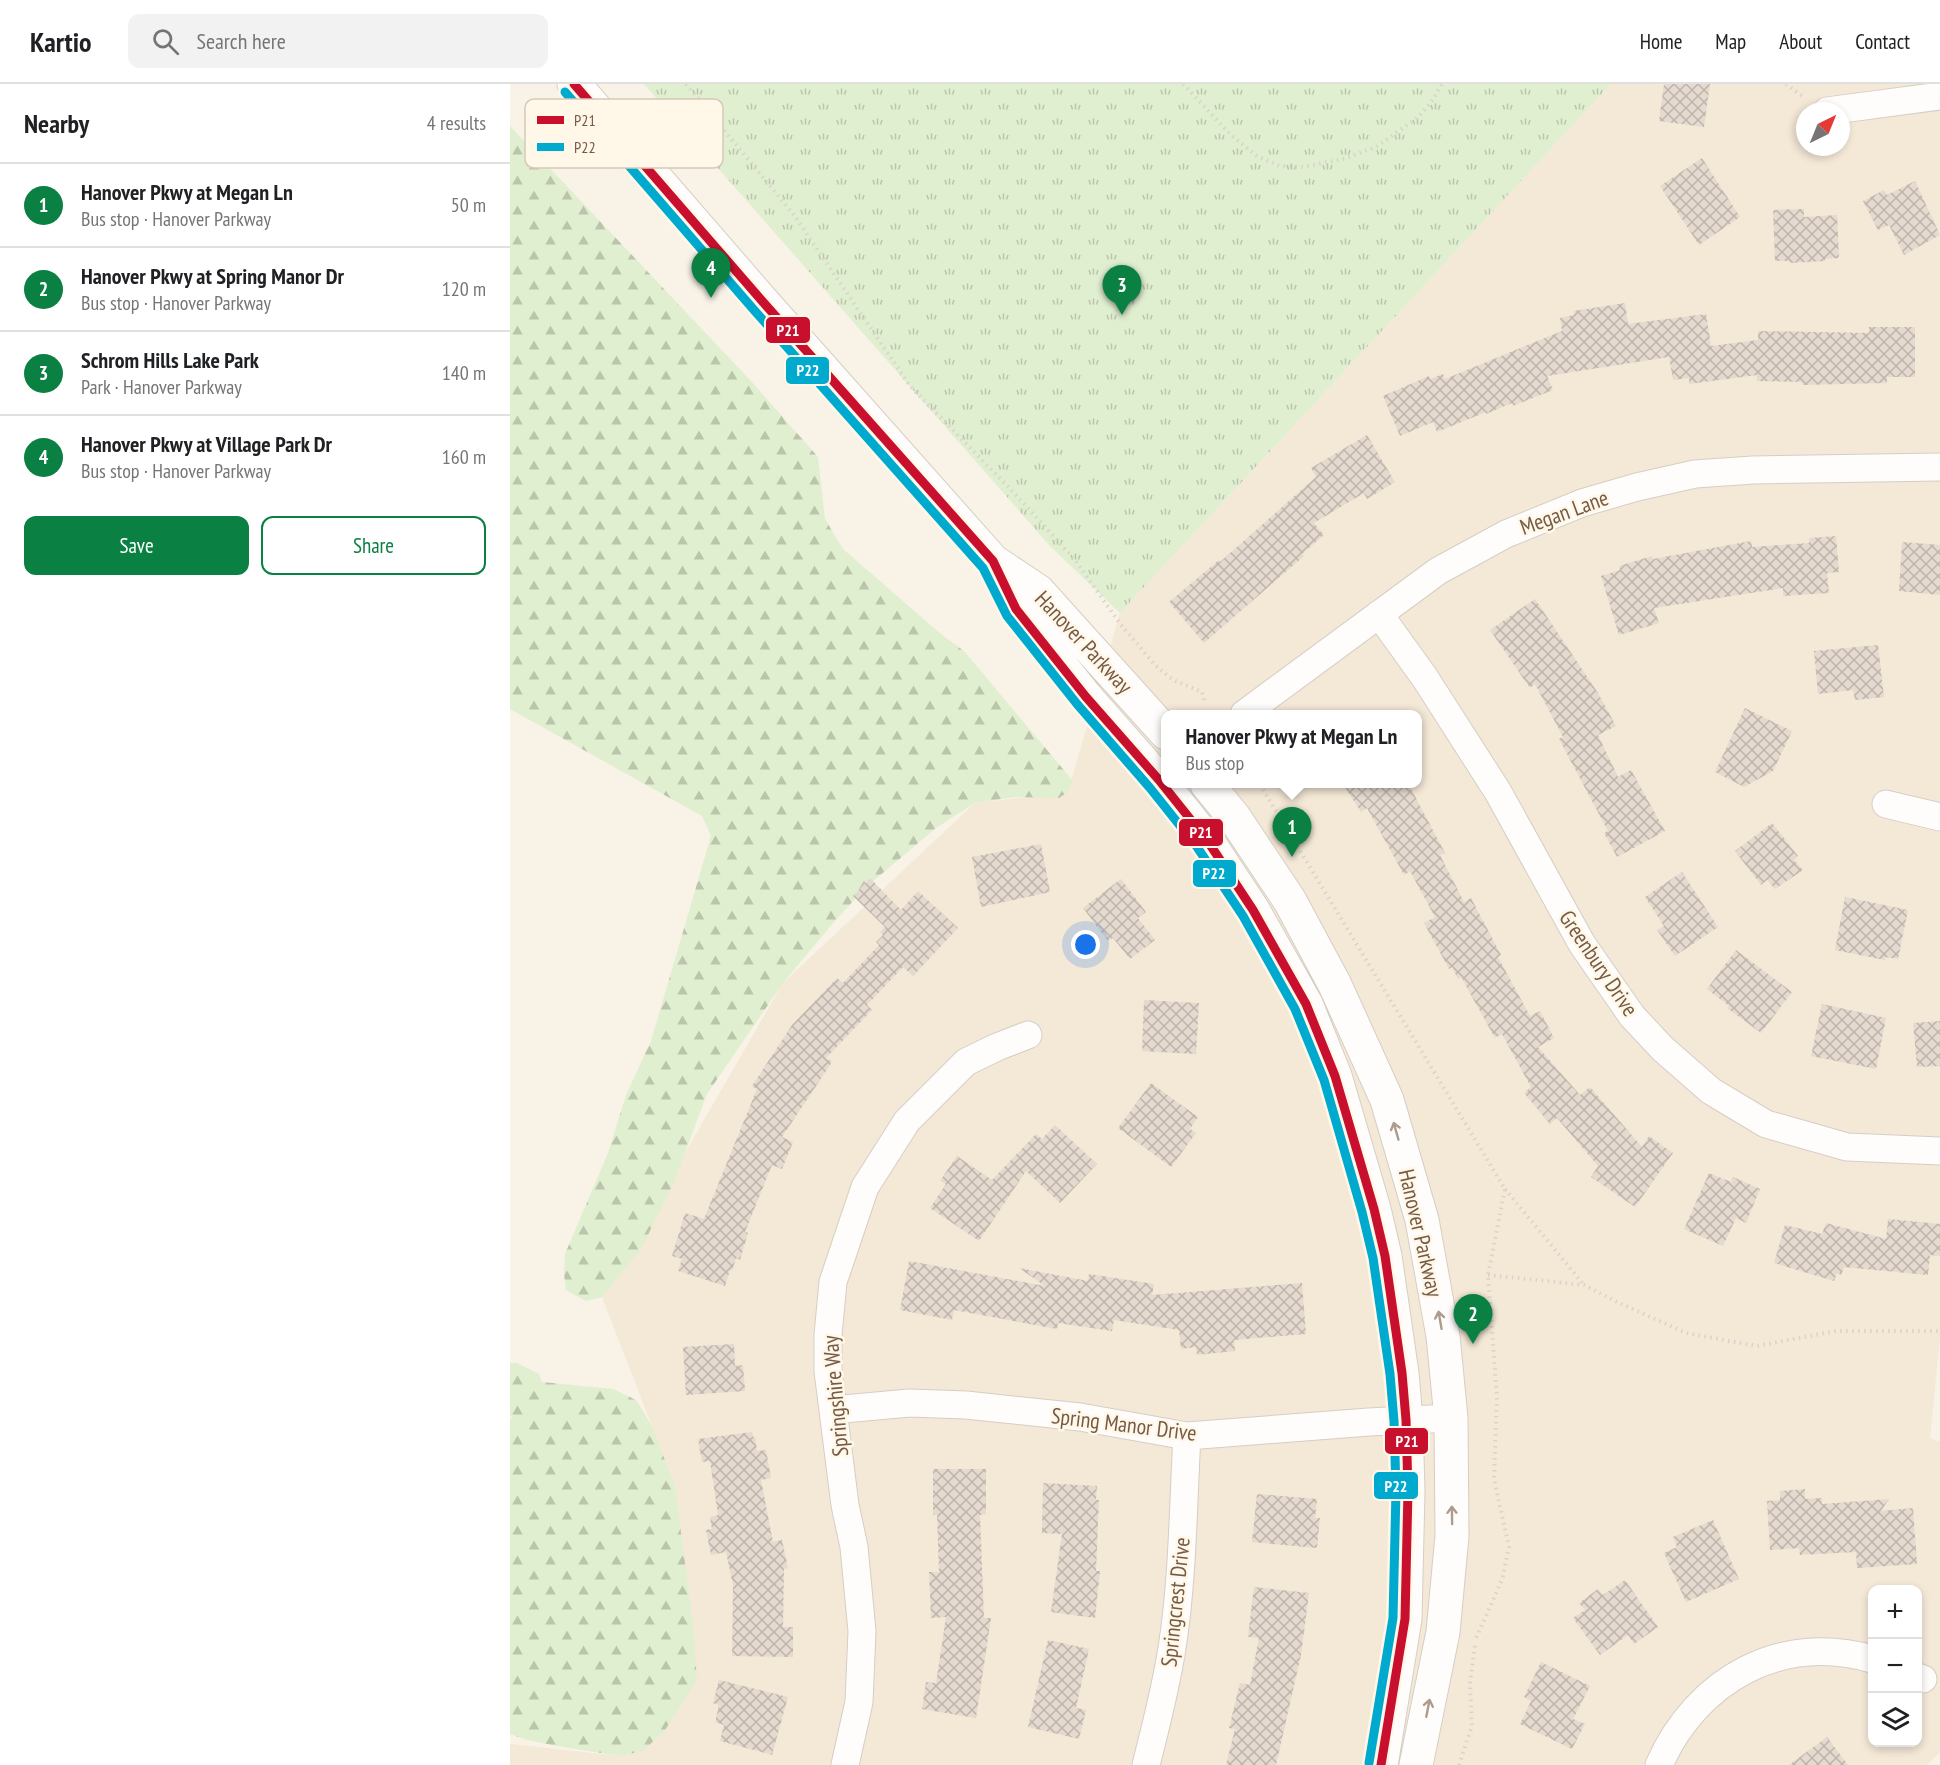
<!DOCTYPE html>
<meta charset="utf-8">
<style>
body{margin:0;font-family:"PT Sans Narrow",sans-serif;background:#f2f2f2;color:#202124}
.controls{position:absolute;right:18px;bottom:18px;display:grid;overflow:hidden;border-radius:12px;box-shadow:0 3px 9px #0003}
.controls button{width:54px;height:54px;display:grid;place-items:center;padding:0;border:0;border-bottom:2px solid #e0e0e0;background:#fff;color:#202124;font:30px sans-serif}
.compass{position:absolute;left:1286px;top:18px;width:54px;height:54px;border-radius:50%;background:#fff;box-shadow:0 3px 9px #0003;rotate:43deg}
.you{position:absolute;left:576px;top:861px;width:21px;height:21px;margin:-15px;border:4px solid #fff;border-radius:50%;background:#1a73e8;box-shadow:0 0 0 9px #1a73e833}
.badge{display:grid;place-items:center;width:39px;height:39px;border-radius:50%;background:#0b8043;color:#fff;font-size:20px;font-weight:700}
.pin{position:absolute;translate:-50% -50px;filter:drop-shadow(0 2px 3px #0008)}
.pin::after{content:'';position:absolute;top:32px;width:21px;height:18px;background:inherit;clip-path:polygon(0 0,100% 0,50% 100%)}
.popup{position:absolute;left:651px;top:626px;width:261px;height:78px;box-sizing:border-box;display:grid;place-content:center;border-radius:12px;background:#fff;filter:drop-shadow(0 2px 4px #0005);font-size:20px;white-space:nowrap;color:#757577}
.popup b{font-size:22px;color:#202124}
.popup::after{content:'';position:absolute;left:50%;top:100%;margin-left:-12px;border:12px solid transparent;border-top-color:#fff}
.list{margin:0;padding:0;list-style:none}
h2{display:flex;justify-content:space-between;align-items:center;height:78px;margin:0;padding:0 24px;font-size:26px}
h2 small{font-size:20px;font-weight:400;color:#757577}
.list li{display:grid;grid-template-columns:39px 1fr auto;gap:18px;align-items:center;box-sizing:border-box;height:84px;padding:0 24px;border-top:2px solid #e0e0e0}
.list b{display:block;font-size:22px;white-space:nowrap}
.list p{margin:0;font-size:20px;white-space:nowrap;color:#757577}
.list em{font-size:20px;font-style:normal;color:#757577}
.actions{display:flex;gap:12px;padding:18px 24px}
.actions a{flex:1;padding:14px 0;border:2px solid #0b8043;border-radius:12px;text-align:center;font-size:21px;color:#0b8043}
.actions .main{background:#0b8043;color:#fff}
.icon{flex:none;width:33px;height:33px;fill:none;stroke:currentColor;stroke-width:2;stroke-linecap:round;stroke-linejoin:round}
.map{position:relative;flex:none;width:1430px;height:1681px;overflow:hidden}
header{display:flex;align-items:center;gap:36px;box-sizing:border-box;height:84px;padding:0 30px;background:#fff;border-bottom:2px solid #e0e0e0}
header strong{font-size:28px}
nav{display:flex;gap:33px;margin-inline-start:auto;font-size:21px}
.search{width:420px;height:54px;background:#f2f2f2;display:flex;align-items:center;gap:15px;box-sizing:border-box;padding:0 21px;border-radius:12px;color:#757577;font-size:22px}
main{display:flex}
aside{flex:1;background:#fff}
.map>svg:first-child{display:block}
.residential{fill:#f4e8d7;fill-rule:evenodd}
.forest{fill:url(#forest-firs)}
.park{fill:url(#park-tufts)}
.building{fill:url(#building-cross-hatch)}
.lines{fill:none;stroke-linecap:round;stroke-linejoin:round}
.minor-casing{stroke:#d6cec5;stroke-width:29}
.tertiary-casing{stroke:#d6cec5;stroke-width:35}
.path{stroke:#dad2cb;stroke-width:4;stroke-dasharray:1.5 4.5;stroke-linecap:butt}
.minor{stroke:#fefdfb;stroke-width:27}
.tertiary{stroke:#fefdfb;stroke-width:33}
.bus-1-casing{stroke:#fff8e9;stroke-width:14}
.bus-2-casing{stroke:#fff8e9;stroke-width:14}
.bus-1{stroke:#c8102e;stroke-width:9}
.bus-2{stroke:#00a9ce;stroke-width:9}
.oneway{stroke:#ad9b8e}
.labels{text-anchor:middle;stroke-width:5;stroke-linejoin:round;paint-order:stroke}
.street-label{font-size:22px;fill:#775a46;stroke:#fff8e9}
.key{fill:#fff8e9;stroke:#d6c9b8;stroke-width:1.5}
.key-label{font-size:16px;fill:#775a46}
.line-badge{stroke:#fff8e9;stroke-width:2}
.badge-label{font-size:16px;text-anchor:middle;font-weight:bold;fill:#fff}
</style>
<header>
<strong>Kartio</strong>
<div class="search"><svg class="icon" aria-label="search" viewBox="0 0 24 24"><circle cx="10" cy="10" r="6"/><path d="M15 15l6 6"/></svg>Search here</div>
<nav><a>Home</a><a>Map</a><a>About</a><a>Contact</a></nav>
</header>
<main>
<aside>
<h2>Nearby<small>4 results</small></h2>
<ul class="list">
<li><span class="badge">1</span><div><b>Hanover Pkwy at Megan Ln</b><p>Bus stop · Hanover Parkway</p></div><em>50 m</em></li>
<li><span class="badge">2</span><div><b>Hanover Pkwy at Spring Manor Dr</b><p>Bus stop · Hanover Parkway</p></div><em>120 m</em></li>
<li><span class="badge">3</span><div><b>Schrom Hills Lake Park</b><p>Park · Hanover Parkway</p></div><em>140 m</em></li>
<li><span class="badge">4</span><div><b>Hanover Pkwy at Village Park Dr</b><p>Bus stop · Hanover Parkway</p></div><em>160 m</em></li>
</ul>
<div class="actions"><a class="main">Save</a><a>Share</a></div>
</aside>
<div class="map">
<svg width="1430" height="1681" viewBox="0 0 1430 1681">
<defs>
<pattern id="forest-firs" width="22" height="20" patternUnits="userSpaceOnUse" patternTransform="scale(1.5)"><rect width="22" height="20" fill="#e1efd1"/><path d="M5 1l3.5 6h-7zM16 11l3.5 6h-7z" fill="#bbc5ab"/></pattern>
<pattern id="park-tufts" width="24" height="20" patternUnits="userSpaceOnUse" patternTransform="scale(1.5)"><rect width="24" height="20" fill="#e1efd1"/><path d="M3 7l-1-3M5 7V3M7 7l1-3M15 17l-1-3M17 17v-4M19 17l1-3" fill="none" stroke="#bbc5ab"/></pattern>
<pattern id="building-cross-hatch" width="8" height="8" patternUnits="userSpaceOnUse" patternTransform="scale(1.5)"><rect width="8" height="8" fill="#e4dacf"/><path d="M0 0l8 8M0 8l8-8" fill="none" stroke="#beb4aa"/></pattern>
</defs>
<rect width="100%" height="100%" fill="#f8f2e7"/>
<path class="residential" d="M1101,0H1430V1253L1420,1354L1430,1358V1668L1417,1681H0V1660L109,1672L142,1342L92,1213L273,899L465,719L558,708L610,529ZM1295,27H1331V63H1295ZM656,630H908V700H656ZM1362,1506H1408V1658H1362Z"/>
<path class="forest" d="M0,42L241,297L308,373L315,435L333,465L432,551L454,567L563,697L558,708L549,714L505,713L465,719L426,744L355,804L324,838L273,899L197,1010L164,1098L131,1165L92,1213L76,1217L56,1206L54,1189L55,1170L98,1069L116,1011L141,957L201,752L192,732L0,625Z
M0,1279H7L29,1290L32,1298L103,1305L126,1316L142,1342L165,1403L183,1541L187,1596L155,1646L133,1667L109,1672L47,1662L17,1656L0,1650V1336L2,1333L0,1331Z"/>
<path class="park" d="M134,0H1101L610,529L540,462Z"/>
<path class="building" d="M1154,0H1200L1194,43L1149,37Z
M1192,74L1230,133L1189,161L1150,102Z
M1405,97L1430,151L1394,171L1379,141L1368,146L1353,117L1374,106L1377,111Z
M1294,125V133L1327,131L1329,174L1315,175V177L1280,179L1279,177H1265L1263,126Z
M1115,219L1118,240L1196,230L1201,262L1248,256V247L1359,249V243H1405V293H1377V299L1292,301V298L1247,297V291L1179,300V294L1163,296L1159,273L1037,292L1043,306L1003,322L1002,319L976,330V328L927,348L923,338L890,352L873,312L919,292L920,295L933,290L935,295L1052,247L1050,234L1064,231V227Z
M857,351L885,398L857,415L854,409L804,439L814,451L792,470L794,472L694,559L659,518L709,476L710,478L806,393L801,384Z
M1326,452L1329,488L1317,489L1319,509L1273,512V504L1144,524L1149,539L1109,551L1091,492L1110,486L1109,482L1142,472L1143,475L1241,457L1242,463L1299,459V454Z
M1392,458L1430,461V511L1389,507Z
M1025,515L1088,609L1106,642L1088,651L1108,693L1121,686L1155,747L1107,773L1094,749L1098,747L1049,655L1053,653L1025,600L1020,604L980,546Z
M1368,561L1374,613L1345,616L1343,606L1308,610L1304,567Z
M1235,624L1282,647L1263,687L1234,703L1205,688Z
M832,699H898L935,769L930,771L954,818L961,814L991,871L988,873L1020,932L1030,927L1044,954L1028,963L1070,1011L1080,1003L1132,1063L1139,1052L1163,1069L1125,1123L1081,1093L1088,1082L1047,1034L1040,1040L1014,1009L1021,1003L992,950L985,954L951,893L948,895L942,883L939,885L914,839L925,833L900,787L894,791L857,724L851,728Z
M1262,739L1288,772L1284,776L1293,786L1265,805L1257,796L1251,801L1225,767Z
M531,760L540,808L471,823L462,773Z
M1172,788L1208,843L1165,872L1147,846L1154,842L1135,813Z
M360,794L391,826L408,807L448,844L403,892L393,883L357,921L362,926L316,974L322,978L272,1053L283,1058L272,1085L262,1081L235,1148L238,1149L230,1176L226,1174L222,1187L220,1186L215,1202L168,1187L172,1175L162,1172L175,1129L194,1135L247,1005L242,1002L282,941L327,894L333,899L369,861L366,858L373,851L370,848L375,843L343,812Z
M611,795L636,828L628,834L645,856L620,875L603,854L598,857L573,824Z
M1335,813L1398,826L1388,875L1375,873V876L1325,866Z
M1226,866L1282,908L1251,949L1217,924L1219,922L1197,905Z
M634,916L689,919L686,970L632,967Z
M1312,920L1376,934L1366,985L1301,972Z
M1430,937V982L1407,983L1403,939Z
M641,999L688,1033L680,1045L686,1049L661,1083L608,1044Z
M545,1041L587,1080L550,1119L516,1087L469,1157L420,1124L436,1100L430,1097L447,1072L482,1096L526,1050L532,1055Z
M1199,1089L1221,1098L1223,1093L1250,1105L1236,1139L1226,1134L1213,1162L1174,1145Z
M1378,1135L1430,1140V1172L1420,1171L1418,1191L1334,1183L1331,1191L1327,1189L1324,1197L1264,1179L1275,1141L1312,1150L1316,1139L1376,1155Z
M399,1177L535,1202L509,1184L578,1197L579,1190L644,1200L642,1211L792,1199L796,1250L724,1256L725,1267L687,1271L686,1263L671,1265L669,1246L604,1236L602,1247L548,1239L547,1245L444,1226L442,1236L390,1226Z
M224,1260L225,1282L233,1281L235,1307L176,1311L173,1263Z
M242,1348L243,1353H245L247,1367L256,1366L261,1394L251,1396L263,1458L272,1456L278,1484L274,1485L273,1543H283V1573L222,1572L223,1501L216,1468L201,1471L196,1446L202,1445L200,1433L208,1431L200,1377L192,1378L188,1355Z
M423,1385H476V1430L470,1431L474,1534H481L466,1634L412,1625L416,1598L426,1599L436,1533L421,1534L419,1488H429L427,1431H423Z
M533,1399L587,1402L586,1416H589L586,1487H590L585,1534L541,1528L552,1450L532,1449Z
M1295,1405V1415L1312,1414V1420L1379,1415L1371,1427L1403,1424L1407,1480L1347,1484L1346,1468L1290,1471L1289,1464L1260,1466L1257,1417L1270,1416V1407Z
M747,1410L807,1415L805,1434H810L807,1464L742,1458Z
M1203,1436L1229,1495L1176,1518L1154,1469L1167,1463L1163,1453Z
M1115,1496L1148,1543L1124,1560L1118,1551L1090,1571L1063,1534L1075,1526L1069,1519L1088,1505L1093,1511Z
M744,1503L799,1509L791,1571L766,1681H716L725,1645L719,1644L730,1599L740,1601L749,1554L738,1553Z
M538,1556L579,1565L566,1624L576,1626L569,1655L518,1643Z
M1031,1578L1080,1602L1063,1635L1075,1640L1062,1665L1010,1640L1021,1617L1014,1613Z
M209,1596L278,1613L262,1671L210,1657L214,1641L205,1638L209,1621L203,1619Z
M1317,1653L1338,1681H1279Z"/>
<g class="lines">
<g class="minor-casing">
<path id="minor" d="M1317,27L1430,12
M869,530L915,594L988,708L1072,860L1122,932L1153,965L1201,1007L1256,1040L1337,1063L1430,1067
M734,630L928,487L996,450L1072,419L1127,403L1185,390L1243,386L1430,383
M1376,720L1430,733
M323,1326L399,1319L456,1321L570,1333L677,1352L859,1338L941,1334
M1408,1593L1413,1595
M335,1681L349,1618L352,1547L344,1463L335,1421L318,1287V1251L323,1198L355,1103L397,1037L456,978L487,963L518,951
M636,1681C646,1642 656,1603 662,1564C673,1494 673,1422 677,1352
M1149,1681C1187,1595 1271,1549 1362,1575"/>
</g>
<g class="tertiary-casing">
<path id="tertiary" d="M64,0L253,218L483,477L528,507L656,649
M483,477L506,525L576,613L649,696L697,756L743,826L796,920L825,992L864,1125L875,1172L892,1289L896,1336L898,1407L895,1535L871,1681
M697,700L724,733L780,817L825,901L877,1016L912,1136L933,1252L941,1334L942,1452L933,1548L906,1681"/>
</g>
<path class="path" d="M176,0L284,131L400,302L507,412L565,476L611,541L646,582L663,596L692,608L695,618
M673,0L721,51L747,72L770,82L793,83L833,75L866,63L907,34L921,19L932,0
M1276,0L1292,12
M751,700L752,704L995,1105L978,1191L987,1314L984,1395L999,1463L992,1496L966,1554
M995,1105L1074,1201
M978,1191L1074,1201L1105,1217L1176,1249L1247,1262L1326,1247H1430
M949,1681L962,1642L960,1600L965,1561"/>
<use href="#minor" class="minor"/>
<use href="#tertiary" class="tertiary"/>
<g class="bus-1-casing">
<path id="bus-1" d="M64,0L253,218L483,477L506,525L576,613L649,696L697,756L743,826L796,920L825,992L864,1125L875,1172L892,1289L896,1336L898,1407L895,1535L871,1681"/>
</g>
<g class="bus-2-casing">
<path id="bus-2" d="M55,8L244,226L473,484L497,532L567,620L640,704L687,763L733,832L785,925L814,996L852,1128L863,1174L880,1290L884,1337L886,1407L883,1534L859,1679"/>
</g>
<use href="#bus-1" class="bus-1"/>
<use href="#bus-2" class="bus-2"/>
</g>
<defs><path id="oneway-shaft" d="M-6 0H5M1.5-3L5.5 0L1.5 3" fill="none" stroke-width="1.6" stroke-linecap="round" stroke-linejoin="round" transform="scale(1.5)"/></defs>
<g class="oneway">
<use href="#oneway-shaft" transform="translate(886 1047) rotate(-106)"/>
<use href="#oneway-shaft" transform="translate(930 1236) rotate(-100)"/>
<use href="#oneway-shaft" transform="translate(942 1431) rotate(-91)"/>
<use href="#oneway-shaft" transform="translate(918 1624) rotate(-79)"/>
</g>
<g class="labels">
<g class="street-label">
<text transform="translate(1054 428) rotate(-20)" y="8">Megan Lane</text>
<text transform="translate(574 558) rotate(47)" y="8">Hanover Parkway</text>
<text transform="translate(1089 879) rotate(56)" y="8">Greenbury Drive</text>
<text transform="translate(911 1149) rotate(77)" y="8">Hanover Parkway</text>
<text transform="translate(325 1312) rotate(-95)" y="8">Springshire Way</text>
<text transform="translate(614 1340) rotate(7)" y="8">Spring Manor Drive</text>
<text transform="translate(665 1518) rotate(-84)" y="8">Springcrest Drive</text>
</g>
</g>
<rect x="15" y="15" width="198" height="69" rx="9" class="key"/>
<rect x="27" y="32" width="27" height="8" fill="#c8102e"/>
<rect x="27" y="59" width="27" height="8" fill="#00a9ce"/>
<g class="key-label">
<text x="64" y="42">P21</text>
<text x="64" y="69">P22</text>
</g>
<g class="line-badge">
<rect x="255" y="232" width="46" height="28" rx="6" fill="#c8102e"/>
<rect x="275" y="272" width="45" height="29" rx="6" fill="#00a9ce"/>
<rect x="668" y="734" width="46" height="29" rx="6" fill="#c8102e"/>
<rect x="682" y="775" width="45" height="29" rx="6" fill="#00a9ce"/>
<rect x="874" y="1343" width="45" height="28" rx="6" fill="#c8102e"/>
<rect x="863" y="1387" width="46" height="29" rx="6" fill="#00a9ce"/>
</g>
<g class="badge-label">
<text x="278" y="252">P21</text>
<text x="298" y="292">P22</text>
<text x="691" y="754">P21</text>
<text x="704" y="795">P22</text>
<text x="897" y="1363">P21</text>
<text x="886" y="1408">P22</text>
</g>
</svg>
<div class="controls">
<button>+</button>
<button>−</button>
<button><svg class="icon" aria-label="layers" viewBox="0 0 24 24"><path d="M12 4l9 5-9 5-9-5zM3 14l9 5 9-5"/></svg></button>
</div>
<svg class="compass" viewBox="-18 -18 36 36"><path d="M0-13l5 13h-10z" fill="#e53935"/><path d="M0 13l5-13h-10z" fill="#757577"/></svg>
<div class="you"></div>
<div class="pin badge" style="left:782px;top:773px">1</div>
<div class="popup"><b>Hanover Pkwy at Megan Ln</b>Bus stop</div>
<div class="pin badge" style="left:963px;top:1260px">2</div>
<div class="pin badge" style="left:612px;top:231px">3</div>
<div class="pin badge" style="left:201px;top:214px">4</div>
</div>
</main>
